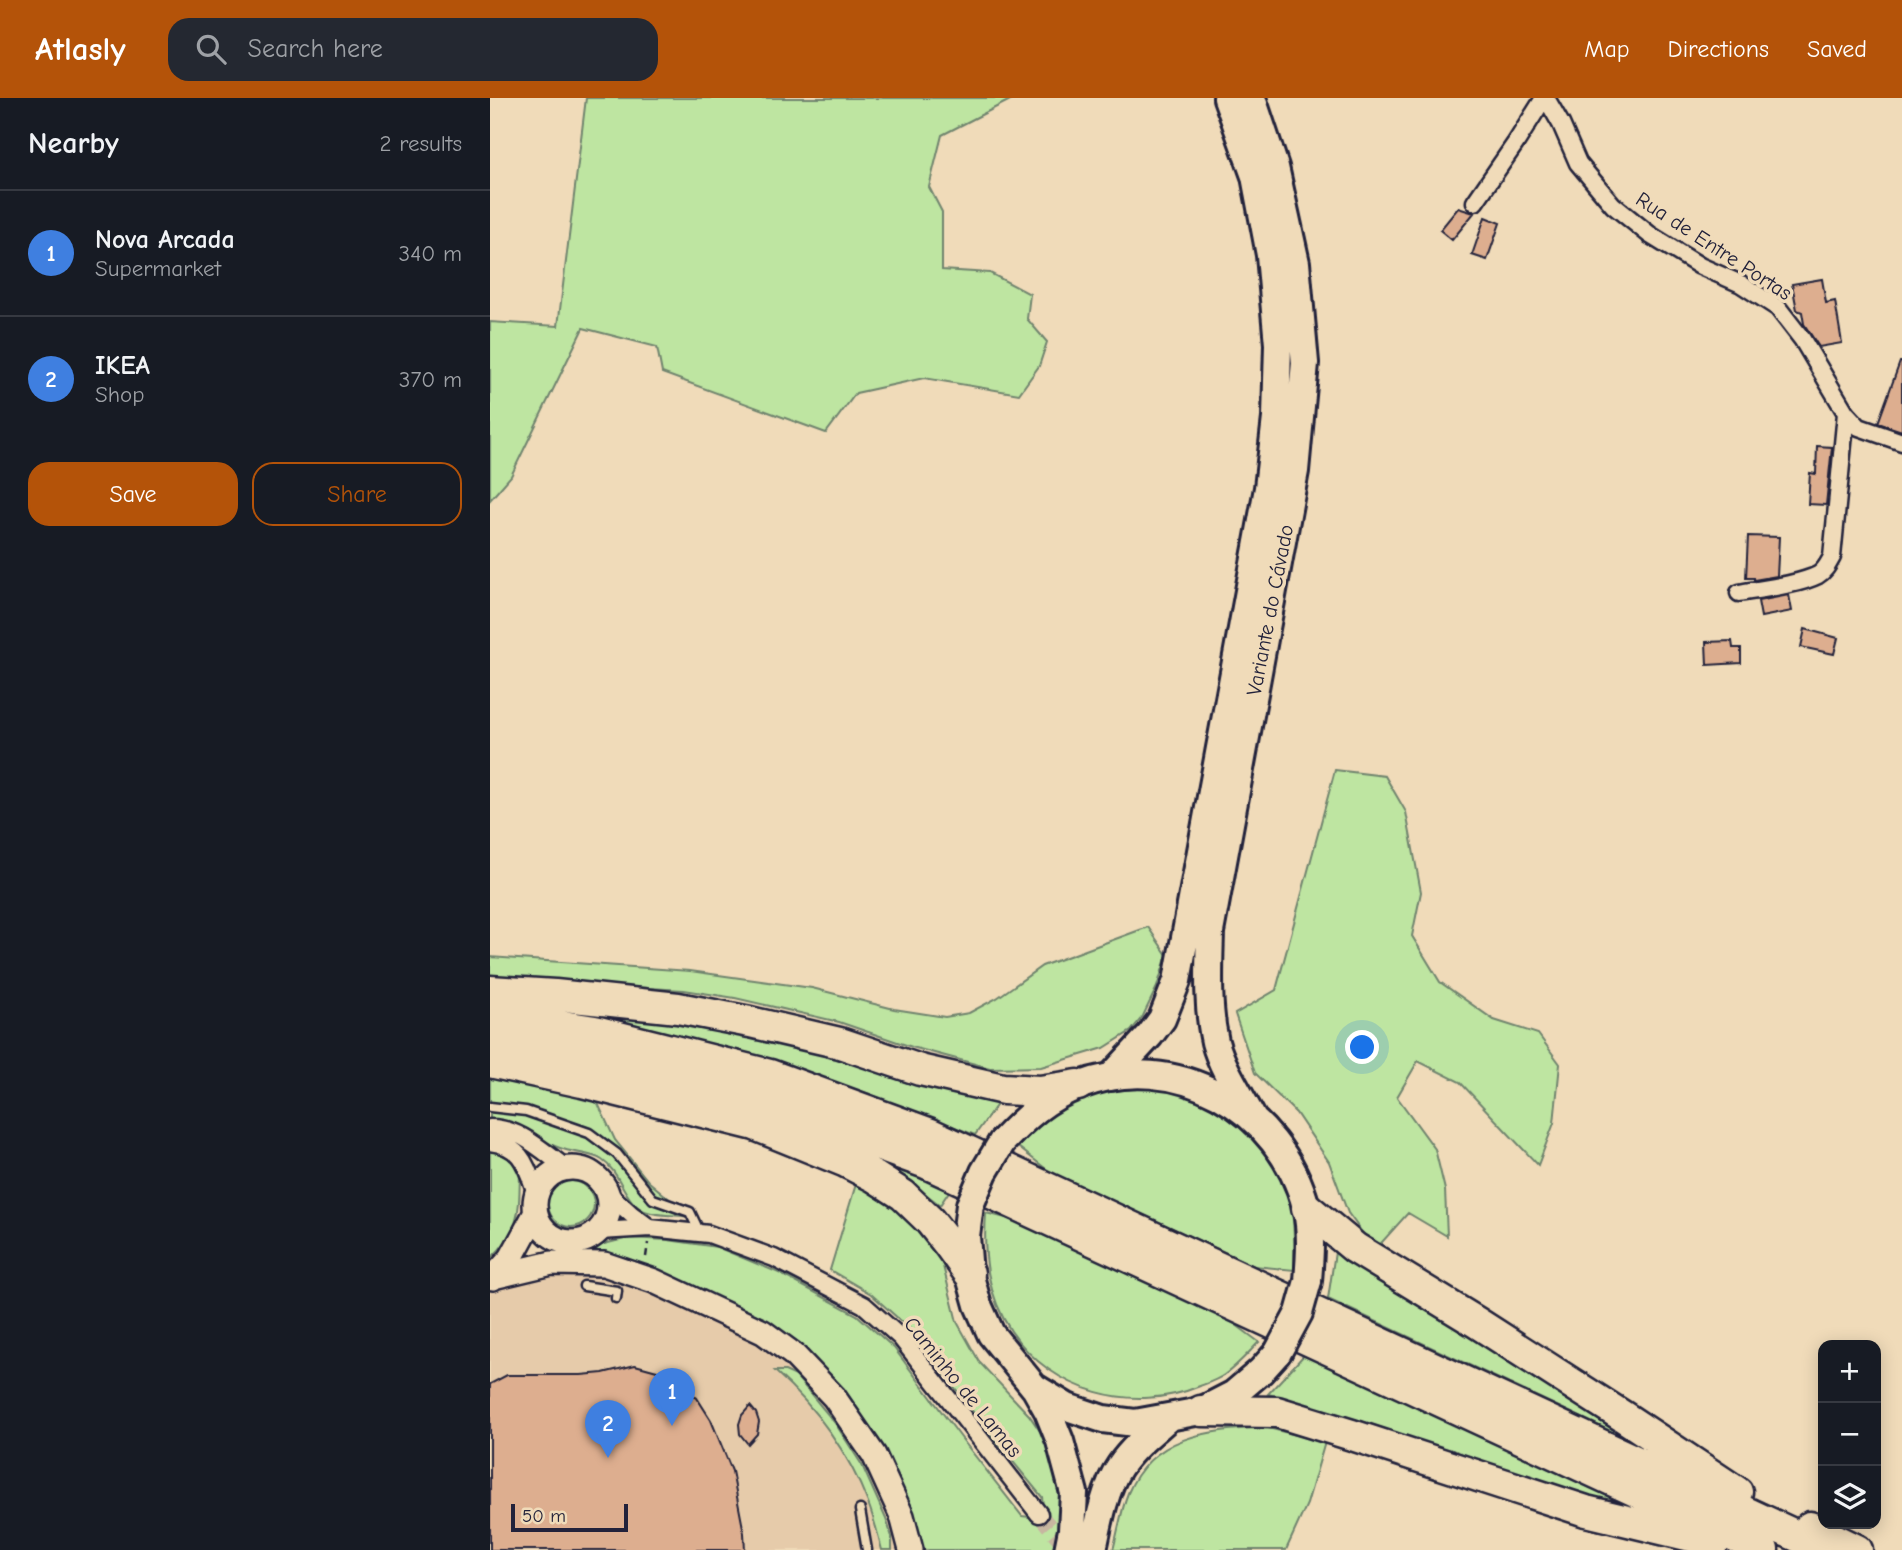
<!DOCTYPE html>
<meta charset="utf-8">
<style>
body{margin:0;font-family:"Comic Neue",sans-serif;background:#242831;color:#f1f3f6}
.controls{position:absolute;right:21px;bottom:21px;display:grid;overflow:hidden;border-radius:14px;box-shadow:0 4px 18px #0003}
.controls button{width:63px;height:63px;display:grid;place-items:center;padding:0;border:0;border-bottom:2px solid #363941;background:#171b24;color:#f1f3f6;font:35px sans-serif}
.scale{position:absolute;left:21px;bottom:18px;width:117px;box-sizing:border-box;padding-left:7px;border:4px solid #22223b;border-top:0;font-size:19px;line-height:24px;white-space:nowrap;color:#22223b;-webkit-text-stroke:5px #f0dbb9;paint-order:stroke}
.you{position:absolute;left:873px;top:950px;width:24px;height:24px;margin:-18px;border:5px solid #fff;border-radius:50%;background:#1a73e8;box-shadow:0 0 0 10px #1a73e833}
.badge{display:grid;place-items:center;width:46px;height:46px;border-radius:50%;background:#b45309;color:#fff;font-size:23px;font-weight:700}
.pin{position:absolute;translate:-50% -58px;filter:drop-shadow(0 2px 4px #0008)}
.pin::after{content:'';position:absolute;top:37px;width:24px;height:21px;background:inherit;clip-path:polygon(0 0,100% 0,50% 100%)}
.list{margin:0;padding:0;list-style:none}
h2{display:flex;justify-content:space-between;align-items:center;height:91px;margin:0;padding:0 28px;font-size:30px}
h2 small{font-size:23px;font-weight:400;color:#9ea1a6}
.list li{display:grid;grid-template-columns:46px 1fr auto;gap:21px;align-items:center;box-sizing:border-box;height:126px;padding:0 28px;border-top:2px solid #363941}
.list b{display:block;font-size:26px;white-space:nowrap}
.list p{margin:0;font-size:23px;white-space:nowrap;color:#9ea1a6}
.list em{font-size:23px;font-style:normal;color:#9ea1a6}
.actions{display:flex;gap:14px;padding:21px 28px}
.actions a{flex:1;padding:16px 0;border:2px solid #b45309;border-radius:21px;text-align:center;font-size:24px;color:#b45309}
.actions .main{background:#b45309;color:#fff}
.icon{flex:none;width:38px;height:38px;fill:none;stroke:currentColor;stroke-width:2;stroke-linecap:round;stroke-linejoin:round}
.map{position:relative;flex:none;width:1412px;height:1452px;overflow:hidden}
header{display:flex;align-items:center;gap:42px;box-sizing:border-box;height:98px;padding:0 35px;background:#b45309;color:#fff}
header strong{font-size:33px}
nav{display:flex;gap:38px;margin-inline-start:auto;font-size:24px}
.search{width:490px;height:63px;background:#242831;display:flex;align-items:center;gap:18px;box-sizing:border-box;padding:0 24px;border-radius:21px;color:#9ea1a6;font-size:26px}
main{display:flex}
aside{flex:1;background:#171b24}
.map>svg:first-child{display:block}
.built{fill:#e6cbaa}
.green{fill:#bee5a1;stroke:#70846e;stroke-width:2}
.building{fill:#ddae8f;stroke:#22223b;stroke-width:2}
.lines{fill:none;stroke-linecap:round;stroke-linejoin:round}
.street-tunnel{stroke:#c7b6a0;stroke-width:16;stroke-dasharray:16 8;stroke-linecap:butt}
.lane-casing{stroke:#22223b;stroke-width:13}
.street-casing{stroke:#22223b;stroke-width:21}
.secondary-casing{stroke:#22223b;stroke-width:28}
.primary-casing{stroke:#22223b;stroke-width:32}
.highway-casing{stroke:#22223b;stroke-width:35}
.path{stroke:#22223b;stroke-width:2.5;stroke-dasharray:7 5;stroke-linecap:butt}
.lane{stroke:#f0dbb9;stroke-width:8}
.street{stroke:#f0dbb9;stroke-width:16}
.secondary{stroke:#f0dbb9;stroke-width:23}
.primary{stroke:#f0dbb9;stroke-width:26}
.highway{stroke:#f0dbb9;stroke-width:30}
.primary-bridge-casing{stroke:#22223b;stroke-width:32;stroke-linecap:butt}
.primary-bridge{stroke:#f0dbb9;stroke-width:26}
.labels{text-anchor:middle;stroke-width:7;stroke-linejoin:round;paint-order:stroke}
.street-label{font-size:21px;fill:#22223b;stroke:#f0dbb9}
</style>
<header>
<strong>Atlasly</strong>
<div class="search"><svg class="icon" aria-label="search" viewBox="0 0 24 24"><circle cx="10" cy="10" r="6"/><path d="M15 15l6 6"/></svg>Search here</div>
<nav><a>Map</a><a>Directions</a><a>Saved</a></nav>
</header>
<main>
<aside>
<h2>Nearby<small>2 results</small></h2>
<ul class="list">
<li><span class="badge" style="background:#3f7fe0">1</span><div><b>Nova Arcada</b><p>Supermarket</p></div><em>340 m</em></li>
<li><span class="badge" style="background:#3f7fe0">2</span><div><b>IKEA</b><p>Shop</p></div><em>370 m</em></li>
</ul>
<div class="actions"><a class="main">Save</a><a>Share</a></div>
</aside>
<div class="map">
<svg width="1412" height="1452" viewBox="0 0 1412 1452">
<rect width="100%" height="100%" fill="#f0dbb9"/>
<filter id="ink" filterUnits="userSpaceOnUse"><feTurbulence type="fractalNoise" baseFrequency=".0143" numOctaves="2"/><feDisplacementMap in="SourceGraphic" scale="14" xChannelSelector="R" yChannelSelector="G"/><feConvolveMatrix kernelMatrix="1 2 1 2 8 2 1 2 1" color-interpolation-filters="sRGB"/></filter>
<g filter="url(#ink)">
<path class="built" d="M114,1166L238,1217L344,1299L421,1452H0V1182Z"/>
<path class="green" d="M96,0H524L452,37L439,89L452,114V172L500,175L540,196L537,221L557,244L549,268L529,296L434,280L366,295L336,335L172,275L167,249L93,230L21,378L0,402V224L68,228Z
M845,672L895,678L916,714L931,794L922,838L950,884L1004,922L1048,936L1070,966L1064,1025L1048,1067L970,984L928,963L907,999L945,1051L955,1092L957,1138L918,1115L885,1152L858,1115L839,1064L806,1015L765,975L745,916L786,892Z
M658,829L677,857L667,889L653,918L641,933L614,950L551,969L500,970L422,949L349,924L245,900L194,892L0,881V859L200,873L322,890L404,911L455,919L479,915L507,900L552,868Z
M0,904L130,916L280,940L508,1005L485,1037L379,996L281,962Z
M0,975L105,999L125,1042L158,1083L201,1119C188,1117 171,1118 158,1114C134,1107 132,1075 112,1062C102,1055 82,1055 70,1050C42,1040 33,1022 0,1023Z
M666,990C682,993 699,995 714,1002C748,1016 794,1064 800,1102C805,1125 804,1149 804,1172L764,1168L560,1074L528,1049C571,1001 602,991 666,990Z
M351,1046L460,1092L450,1107L407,1074Z
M0,1053C14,1056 21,1060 30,1071C29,1111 32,1132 0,1161Z
M58 1106a23 23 0 1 1 46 0a23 23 0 1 1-46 0Z
M366,1086L396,1103L425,1127L452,1164L467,1224L490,1265L539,1317L554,1339L565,1371L571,1411L564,1452H430L322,1260L121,1162L106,1152L110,1147L138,1140L178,1142L227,1149L289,1175L367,1217L404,1250L475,1345L532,1418C543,1420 548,1418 553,1408L552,1399L493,1327L421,1232L381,1196L340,1172Z
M496,1115L532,1124L734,1218L769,1244C758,1255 747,1268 734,1277C727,1282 718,1285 710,1288C643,1316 562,1294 521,1233C497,1197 493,1157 496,1115Z
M845,1154L1000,1245L1189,1365L838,1201Z
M815,1256L1167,1417L1096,1399L874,1324L778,1296Z
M285,1273H295L306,1278L345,1325L372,1367L396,1421L402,1439V1452H392C388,1437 384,1420 378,1405C358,1353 326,1310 285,1273Z
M774,1329L835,1344L817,1406L796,1452H623C628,1434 631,1412 638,1395C663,1336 719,1333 774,1329Z"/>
<path class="building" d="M968,110L984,115L962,142L950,132Z
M995,119L1010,125L997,162L982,157Z
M1332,181L1336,205L1345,203L1352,245L1329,249L1314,226L1312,214L1307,212L1302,186Z
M1410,264H1412V333L1388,325Z
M1327,348L1342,349L1336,407L1318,406L1320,375L1326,376Z
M1258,438L1289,439L1287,478L1264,482V480H1256Z
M1299,497L1302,513L1271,519L1268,503Z
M1315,531L1348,540L1344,556L1311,549Z
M1242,543L1243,550H1251V565L1217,567L1216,544Z
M145,1267L167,1273L186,1282L207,1300L221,1322L242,1373L254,1435L255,1452H0V1286L17,1277H91L113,1275Z
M260,1308L266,1315L269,1324L267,1336L258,1346L250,1336L249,1326L252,1317Z"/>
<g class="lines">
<path class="street-tunnel" d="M549,1416L579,1452"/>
<g class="lane-casing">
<path id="lane" d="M0,1009L36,1013L99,1035L127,1056L163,1101L200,1114L210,1135
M94,1188L127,1193L126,1200
M370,1412L377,1452"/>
</g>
<g class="street-casing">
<path id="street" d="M1056,0L1071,26L1088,65L1123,107L1160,137L1210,168L1251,186L1288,210L1312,241L1356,315L1369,329L1412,344
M985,104L1025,46L1054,0
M1249,495C1271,491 1308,487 1328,477C1335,473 1338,466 1342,459L1356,315
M0,1030C31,1030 52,1053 76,1070
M0,1044C33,1048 36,1068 46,1095
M117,1094L141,1116L160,1130
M110,1133L160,1130L219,1136L284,1160L374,1207L411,1240L549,1416"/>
</g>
<g class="secondary-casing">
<path id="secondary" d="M45 1107a37 37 0 1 1 74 0a37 37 0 1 1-74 0Z
M3,1179L62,1165L114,1166L164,1183L273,1234L303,1256L344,1299L384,1357L412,1418L421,1452
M3,1180L21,1160L45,1116"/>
</g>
<g class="primary-casing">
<path id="primary" d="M621,979L660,937L672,921L687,883L778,390L786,320L788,246L780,157L765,78L737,0
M762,1019C749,995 732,970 725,944C717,908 719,871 720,834L805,373L815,265L806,165L785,69L762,0
M512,1044C535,1020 556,1000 588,988C685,949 791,1011 816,1109C822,1133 820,1158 818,1183
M480,1107L476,1138L479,1175L488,1207L501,1236L544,1289L577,1309L613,1321L645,1325L711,1313L744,1296L771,1273L788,1254
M545,1290L558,1313L570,1343L584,1395L582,1432L578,1452
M603,1452C608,1427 615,1389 630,1368C643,1349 661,1335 677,1321"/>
</g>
<g class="highway-casing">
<path id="highway" d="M0,893L65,897L188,910L260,924L350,945L430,972L513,991L550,993L588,987
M0,917L105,933L280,977L441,1036L1337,1452
M0,945L98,961L272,1005L436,1065L1273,1452
M0,964L92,984L265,1027L354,1063L385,1079L413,1097L439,1122L459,1147L479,1175
M817,1110L865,1150L986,1224L1134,1319L1247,1394
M711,1313L787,1314L862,1337L1096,1413L1209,1440L1223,1445
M1320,1429L1367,1452"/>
</g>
<path class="path" d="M156,1159L158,1145"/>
<use href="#lane" class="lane"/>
<use href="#street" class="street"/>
<use href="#secondary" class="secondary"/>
<use href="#primary" class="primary"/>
<use href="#highway" class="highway"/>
<g class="primary-bridge-casing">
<path id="primary-bridge" d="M480,1107L494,1074L512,1044
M788,1254L809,1215L818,1183"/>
</g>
<use href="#primary-bridge" class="primary-bridge"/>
</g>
</g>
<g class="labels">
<g class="street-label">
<text transform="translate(1224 148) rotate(33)" y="7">Rua de Entre Portas</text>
<text transform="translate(780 512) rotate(-79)" y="7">Variante do Cávado</text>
<text transform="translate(473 1289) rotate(51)" y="7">Caminho de Lamas</text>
</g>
</g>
</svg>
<div class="controls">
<button>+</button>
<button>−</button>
<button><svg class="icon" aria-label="layers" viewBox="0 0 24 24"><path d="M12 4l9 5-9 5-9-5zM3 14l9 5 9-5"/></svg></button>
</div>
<div class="scale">50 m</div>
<div class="you"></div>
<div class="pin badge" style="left:182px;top:1328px;background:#3f7fe0">1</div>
<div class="pin badge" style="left:118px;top:1360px;background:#3f7fe0">2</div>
</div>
</main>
